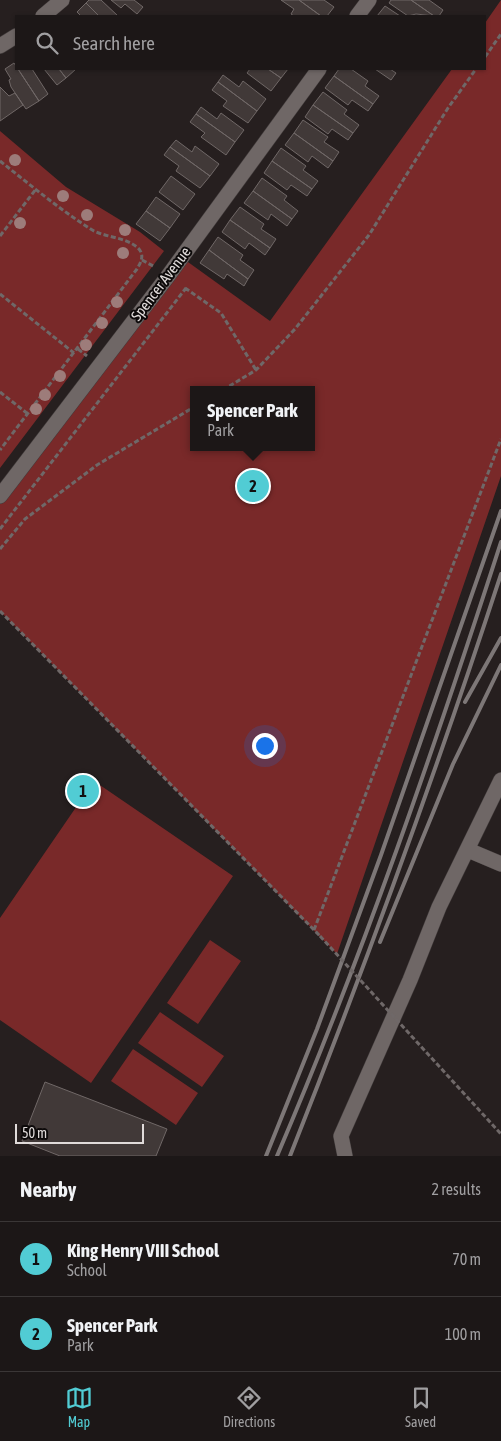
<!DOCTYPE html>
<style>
body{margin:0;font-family:"Asap Condensed",sans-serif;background:#292424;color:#f1f3f6}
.scale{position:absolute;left:15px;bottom:12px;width:129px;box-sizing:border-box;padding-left:5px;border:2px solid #e0dbda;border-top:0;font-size:14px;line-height:18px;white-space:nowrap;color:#e0dbda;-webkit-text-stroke:4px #0d0a0a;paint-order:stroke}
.you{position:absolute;left:264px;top:745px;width:18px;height:18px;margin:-12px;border:4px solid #fff;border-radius:50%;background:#1a73e8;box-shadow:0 0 0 8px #1a73e833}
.badge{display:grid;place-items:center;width:32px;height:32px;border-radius:50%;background:#51ccd4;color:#111;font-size:16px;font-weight:700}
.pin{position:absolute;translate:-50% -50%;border:2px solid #fff;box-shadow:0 1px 5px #0006}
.popup{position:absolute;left:190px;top:386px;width:125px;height:65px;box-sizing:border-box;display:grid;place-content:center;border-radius:0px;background:#1c1717;filter:drop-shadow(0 1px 4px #0005);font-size:16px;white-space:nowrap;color:#a09fa1}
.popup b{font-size:19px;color:#f1f3f6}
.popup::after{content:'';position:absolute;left:50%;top:100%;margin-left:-10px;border:10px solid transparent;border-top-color:#1c1717}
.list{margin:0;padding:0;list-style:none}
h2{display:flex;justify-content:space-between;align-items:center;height:65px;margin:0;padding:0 20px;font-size:21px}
h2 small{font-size:16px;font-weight:400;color:#a09fa1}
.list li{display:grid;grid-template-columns:32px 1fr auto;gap:15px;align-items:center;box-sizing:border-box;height:75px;padding:0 20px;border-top:1px solid #3a3636}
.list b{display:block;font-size:19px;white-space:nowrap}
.list p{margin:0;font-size:16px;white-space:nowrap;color:#a09fa1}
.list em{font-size:16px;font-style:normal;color:#a09fa1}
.icon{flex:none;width:28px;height:28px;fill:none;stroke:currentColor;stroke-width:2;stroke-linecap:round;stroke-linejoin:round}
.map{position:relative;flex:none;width:501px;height:1156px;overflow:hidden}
.search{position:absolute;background:#1c1717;box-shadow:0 1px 4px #0004;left:15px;right:15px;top:15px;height:55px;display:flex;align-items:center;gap:12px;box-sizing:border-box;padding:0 18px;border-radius:0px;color:#a09fa1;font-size:19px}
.sheet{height:215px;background:#1c1717}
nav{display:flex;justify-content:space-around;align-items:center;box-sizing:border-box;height:70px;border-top:1px solid #3a3636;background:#1c1717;font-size:14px;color:#a09fa1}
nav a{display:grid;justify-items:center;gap:2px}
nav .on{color:#51ccd4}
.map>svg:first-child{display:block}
.green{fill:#792929;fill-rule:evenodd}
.building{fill:#413938;stroke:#706867}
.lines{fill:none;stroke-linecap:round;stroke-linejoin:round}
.minor-casing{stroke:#413b3b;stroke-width:16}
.path{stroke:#6f6868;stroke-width:3;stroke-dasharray:5 2.5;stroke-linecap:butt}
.minor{stroke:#6f6766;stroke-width:15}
.rail{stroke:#7d7777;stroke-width:4}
.path-bridge{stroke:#6f6868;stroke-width:3;stroke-dasharray:5 2.5;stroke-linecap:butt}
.tree{fill:#9d7c7a}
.labels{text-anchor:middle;stroke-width:4;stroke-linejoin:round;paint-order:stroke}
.street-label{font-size:15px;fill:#e0dbda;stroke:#0d0a0a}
</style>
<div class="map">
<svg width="501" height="1156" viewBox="0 0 501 1156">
<rect width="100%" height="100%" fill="#261f1f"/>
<path class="green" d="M501,0V476L337,954L0,611V496L181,257L270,321L452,69H485V23ZM194,390H312V447H194Z
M0,131L66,187L140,232L164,251L0,468Z
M94,781L233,876L91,1083L0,1020V918Z
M210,940L241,961L198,1024L167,1003Z
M160,1012L224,1056L202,1087L138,1043Z
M133,1049L198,1093L176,1125L111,1081Z"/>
<path class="building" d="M89,0H101L118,16H99L86,3Z
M111,0H134L143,7L137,14L125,4L121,8Z
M281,0H299L321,16H294L291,14L294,9Z
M299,0H324L334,7L327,16H321Z
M391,0H411L434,16L416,14L408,16L389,3Z
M411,0H429L443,10L439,16H434Z
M86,3L99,16H81L77,12Z
M385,6L400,16H377Z
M14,63L39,101L26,109L11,87L9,80L11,79L5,69Z
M18,69H32L48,94L39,101Z
M44,69H59L66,78L57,85Z
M59,69H76L66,78Z
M250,69H268L281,78L271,91L247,73Z
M268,69H288L281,78Z
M339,69H351L368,81L365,86L379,96L373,104L334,76Z
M375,69H390L396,73L391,80Z
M223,75L239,87L243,81L266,99L257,111L218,82Z
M334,76L373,104L368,111L352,100L348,105L325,88Z
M218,82L257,111L248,123L223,106L227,101L212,90Z
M0,87L9,96L15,93L23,105L0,121Z
M323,92L347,110L344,114L359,125L353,133L313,105Z
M313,105L353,133L348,140L332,129L328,134L305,117Z
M201,107L217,119L221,113L244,130L235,142L196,114Z
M196,114L235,142L226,155L201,137L205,133L190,122Z
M303,120L328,137L324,142L339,152L333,161L294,133Z
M294,133L333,161L328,168L312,156L308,162L285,145Z
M176,140L192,152L195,146L219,164L210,176L170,147Z
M170,147L210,176L200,188L176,171L179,166L164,155Z
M281,148L306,166L303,170L318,181L312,189L272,161Z
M272,161L312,189L307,196L291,185L287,190L264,173Z
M171,176L195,194L183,210L159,192Z
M262,178L287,196L284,200L298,211L292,219L253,191Z
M253,191L292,219L287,226L271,214L268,220L244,203Z
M156,197L180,214L170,228L146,211Z
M240,207L264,224L261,229L276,239L270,248L230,220Z
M146,211L170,228L160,241L136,224Z
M230,220L270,248L265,255L249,243L245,249L222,232Z
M218,237L243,255L240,260L254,270L248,279L209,250Z
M209,250L248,279L244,286L227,274L224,279L200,263Z
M45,1082L167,1129L156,1156H60L22,1141Z"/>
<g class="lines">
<g class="minor-casing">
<path id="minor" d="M43,16L62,0
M357,16L369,0
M0,46L16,36
M0,496L168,276L319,69
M468,850L501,864
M345,1156L341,1136L410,980L439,907L501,780"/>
</g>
<path class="path" d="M485,57L501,34
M0,161C29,184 58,208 89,228C103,238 125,236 138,248C145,255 141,262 137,269L0,450
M0,236L36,189
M142,260L155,267
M185,288L221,313L256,370
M0,294L74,353
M78,349L87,356
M223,390L256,370L295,329L369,235L448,108L476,69
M0,392L28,414
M0,529L186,288
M0,549L25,519L97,465L194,407
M0,611L320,936
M314,930L501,439"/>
<use href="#minor" class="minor"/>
<path class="rail" d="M465,702L501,638
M380,942L453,764L501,665
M266,1156L317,1029L381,855L501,511
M277,1156C363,955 434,749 501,542
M290,1156C366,964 437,770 501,574"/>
<path class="path-bridge" d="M320,936L501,1134"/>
</g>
<g class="tree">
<circle cx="15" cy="160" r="6"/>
<circle cx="63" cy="196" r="6"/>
<circle cx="87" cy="215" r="6"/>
<circle cx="20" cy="223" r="6"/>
<circle cx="125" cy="230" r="6"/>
<circle cx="123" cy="253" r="6"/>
<circle cx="117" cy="302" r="6"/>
<circle cx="102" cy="323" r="6"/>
<circle cx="86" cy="345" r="6"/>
<circle cx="60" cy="376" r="6"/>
<circle cx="45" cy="395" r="6"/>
<circle cx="36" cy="409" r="6"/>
</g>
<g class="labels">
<g class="street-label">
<text transform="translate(161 284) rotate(-53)" y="5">Spencer Avenue</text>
</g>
</g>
</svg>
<div class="scale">50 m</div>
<div class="you"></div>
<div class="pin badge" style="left:83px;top:791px">1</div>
<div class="pin badge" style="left:253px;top:486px">2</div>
<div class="popup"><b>Spencer Park</b>Park</div>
<div class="search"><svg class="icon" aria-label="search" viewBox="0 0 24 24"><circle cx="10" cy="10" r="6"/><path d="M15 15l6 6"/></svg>Search here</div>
</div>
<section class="sheet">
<h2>Nearby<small>2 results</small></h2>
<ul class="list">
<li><span class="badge">1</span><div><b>King Henry VIII School</b><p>School</p></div><em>70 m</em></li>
<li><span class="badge">2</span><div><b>Spencer Park</b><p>Park</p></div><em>100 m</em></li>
</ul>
</section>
<nav>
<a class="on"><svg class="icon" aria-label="map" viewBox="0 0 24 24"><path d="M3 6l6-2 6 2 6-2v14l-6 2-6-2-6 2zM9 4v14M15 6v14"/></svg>Map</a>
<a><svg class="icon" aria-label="directions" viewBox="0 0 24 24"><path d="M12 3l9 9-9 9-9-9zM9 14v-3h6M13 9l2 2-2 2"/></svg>Directions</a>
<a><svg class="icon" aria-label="saved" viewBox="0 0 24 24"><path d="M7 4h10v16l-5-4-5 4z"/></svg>Saved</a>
</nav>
